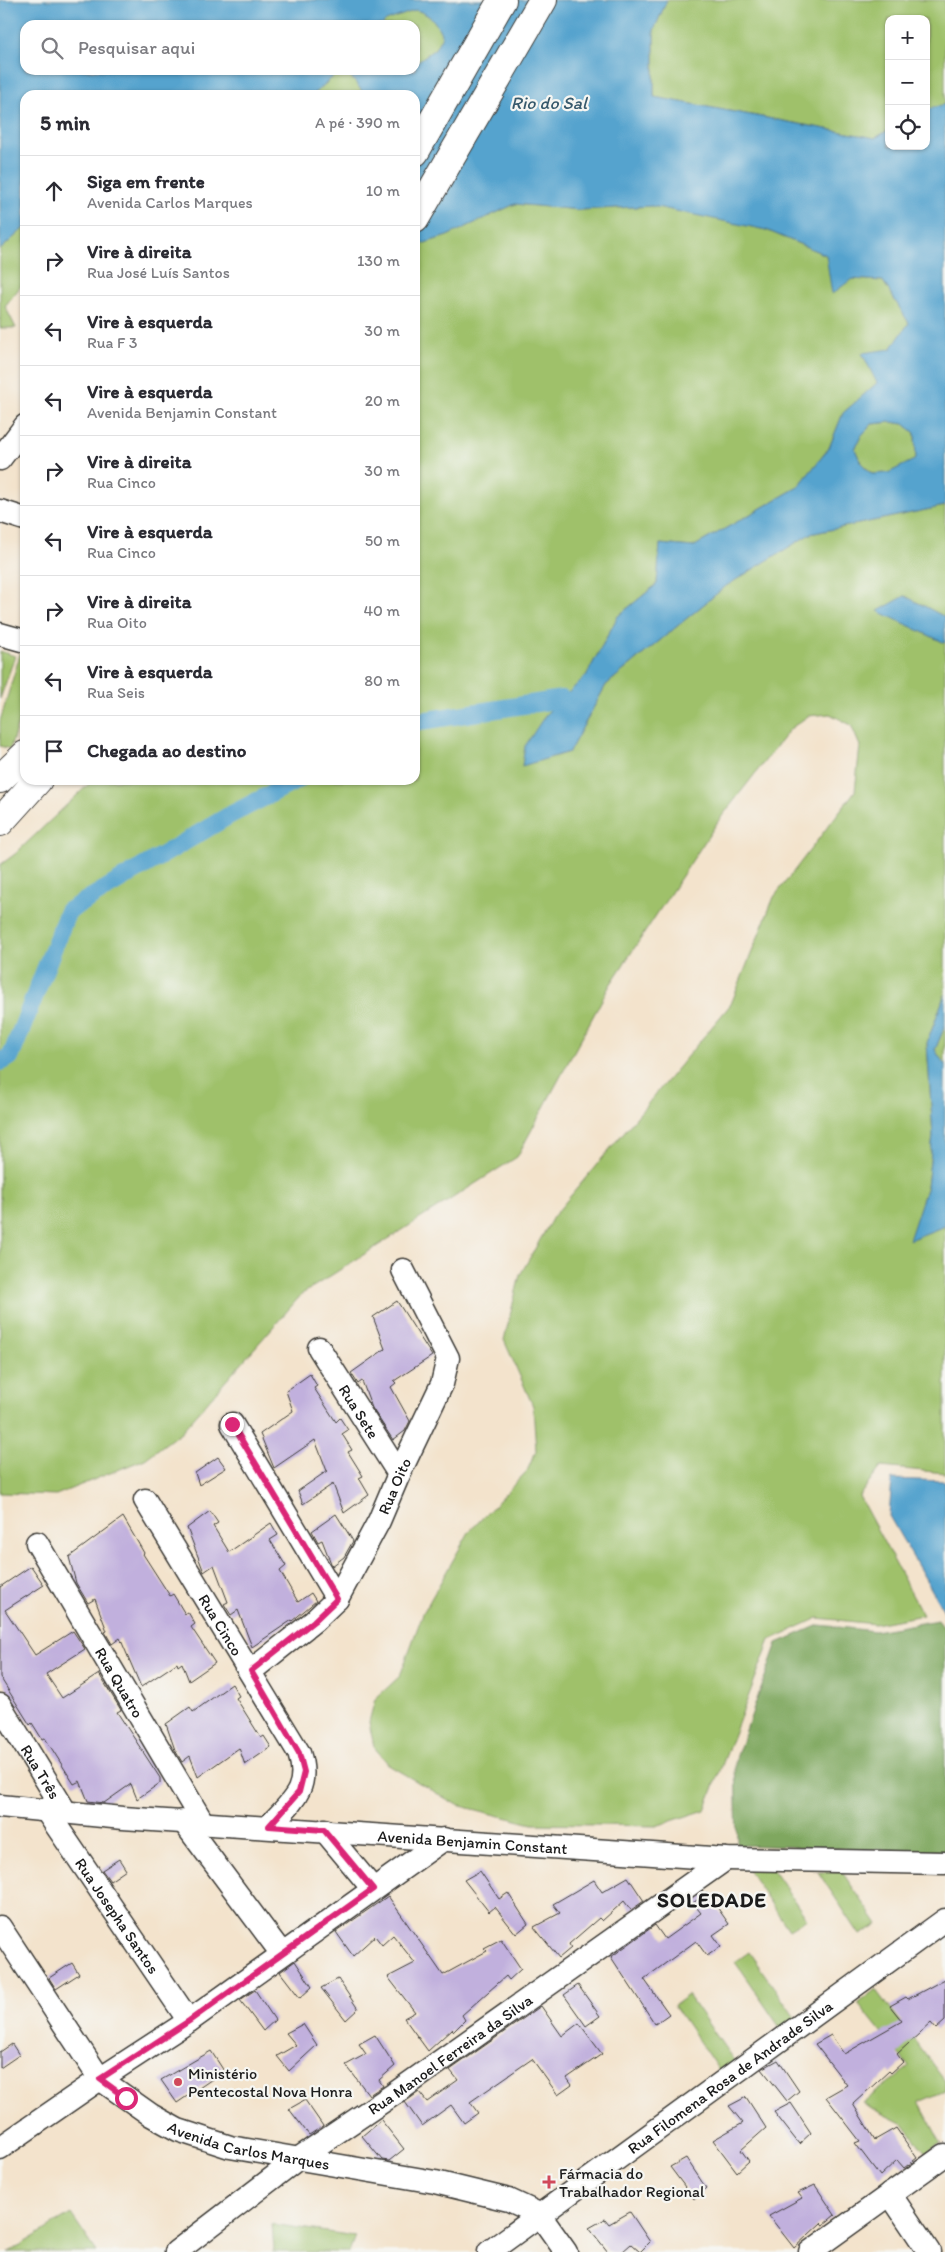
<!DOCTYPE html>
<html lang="pt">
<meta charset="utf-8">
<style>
body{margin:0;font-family:Itim,sans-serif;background:#f2f2f3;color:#2b2b33}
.controls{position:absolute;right:15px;top:15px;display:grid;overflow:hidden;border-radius:10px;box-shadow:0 1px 4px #0004}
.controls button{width:45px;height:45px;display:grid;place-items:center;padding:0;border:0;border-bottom:1px solid #e1e1e2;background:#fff;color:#2b2b33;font:25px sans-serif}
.stop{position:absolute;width:15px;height:15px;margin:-11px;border:4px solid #db2777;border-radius:50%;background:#fff}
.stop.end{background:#db2777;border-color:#fff;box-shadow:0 1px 5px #0008}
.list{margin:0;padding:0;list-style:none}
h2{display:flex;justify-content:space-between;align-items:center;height:65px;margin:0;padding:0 20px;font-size:21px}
h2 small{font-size:16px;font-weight:400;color:#7c7c81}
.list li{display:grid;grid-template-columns:32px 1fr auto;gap:15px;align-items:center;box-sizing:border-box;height:70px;padding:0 20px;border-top:1px solid #e1e1e2}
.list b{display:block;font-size:19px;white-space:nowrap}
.list p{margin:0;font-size:16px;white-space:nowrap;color:#7c7c81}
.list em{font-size:16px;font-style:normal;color:#7c7c81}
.icon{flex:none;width:28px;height:28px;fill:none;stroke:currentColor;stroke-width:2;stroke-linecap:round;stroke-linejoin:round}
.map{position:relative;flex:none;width:945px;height:2252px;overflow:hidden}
.search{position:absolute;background:#fff;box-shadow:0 1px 4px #0004;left:20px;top:20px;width:400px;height:55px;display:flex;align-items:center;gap:12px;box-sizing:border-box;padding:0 18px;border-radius:15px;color:#7c7c81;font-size:19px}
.panel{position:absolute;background:#fff;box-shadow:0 1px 4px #0004;left:20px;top:90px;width:400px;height:695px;border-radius:15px}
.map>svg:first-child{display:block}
.green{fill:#9fc16a;stroke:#5e6e43}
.forest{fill:#7fa75e;stroke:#4e623d}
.water{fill:#55a3ce;stroke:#386075;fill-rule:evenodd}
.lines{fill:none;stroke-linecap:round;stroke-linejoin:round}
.canal{stroke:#55a3ce;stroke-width:18}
.building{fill:#c1b0dd}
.minor-casing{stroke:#3c3a36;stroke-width:25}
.major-casing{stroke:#3c3a36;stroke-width:30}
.minor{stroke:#fff;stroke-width:22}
.major{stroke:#fff;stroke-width:28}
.route{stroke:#db2777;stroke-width:6}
.poi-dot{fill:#d1495b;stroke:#f6f6f2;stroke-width:2}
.labels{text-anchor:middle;stroke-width:4.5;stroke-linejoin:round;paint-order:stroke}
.street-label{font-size:16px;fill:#1c1c1c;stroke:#f6f6f2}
.poi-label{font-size:16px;fill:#1c1c1c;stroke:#f6f6f2;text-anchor:start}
.water-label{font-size:18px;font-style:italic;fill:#36596c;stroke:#f6f6f2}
.district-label{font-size:21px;font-weight:bold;letter-spacing:1px;fill:#1c1c1c;stroke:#f6f6f2}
</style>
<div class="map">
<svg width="945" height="2252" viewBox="0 0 945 2252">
<rect width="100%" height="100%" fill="#f6f6f2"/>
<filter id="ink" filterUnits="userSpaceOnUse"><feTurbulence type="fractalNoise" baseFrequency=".02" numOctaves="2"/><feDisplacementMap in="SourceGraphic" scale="10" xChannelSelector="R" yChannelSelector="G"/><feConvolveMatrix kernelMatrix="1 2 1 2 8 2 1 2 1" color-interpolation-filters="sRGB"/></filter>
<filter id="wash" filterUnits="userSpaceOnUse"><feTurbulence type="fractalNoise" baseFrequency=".0096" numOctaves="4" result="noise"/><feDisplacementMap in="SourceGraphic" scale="20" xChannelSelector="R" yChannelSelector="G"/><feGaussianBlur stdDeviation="1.12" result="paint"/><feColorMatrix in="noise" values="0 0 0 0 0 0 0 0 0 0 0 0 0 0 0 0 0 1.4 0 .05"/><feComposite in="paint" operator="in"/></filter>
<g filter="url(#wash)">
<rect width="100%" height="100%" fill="#f3e3cc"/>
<path class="green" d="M667,0H945V104L926,110V19H889V130L875,138L654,97V30Z
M416,10C431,15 436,21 442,36L435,49L415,63V25H382L385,21Z
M349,74L365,95H313L335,75Z
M515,204L580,210L652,206L708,217L766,230L826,255L852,279L883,281L909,323L891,349L877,383L843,413L829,448L798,487L693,547L660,544L657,584L618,616L586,676L546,714L522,765L569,752L606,685L726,586L810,534L945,506V617L905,596L879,611L945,643V994L927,1043L933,1136L927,1186L910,1239L945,1226V1473L881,1467L859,1496L923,1615L875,1624L818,1618L770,1640L705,1810L656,1826L532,1824L457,1805L390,1766L374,1747L369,1722L375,1699L400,1676L423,1613L469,1532L527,1471L536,1451L533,1406L504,1340L520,1275L553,1217L731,1004L774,897L855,791L860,746L851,725L830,714L808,716L790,729L719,820L610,985L517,1157L302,1294L181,1432L145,1459L56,1495L0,1493V865L15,854L93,780H415V246L447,236Z
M25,227V281L5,306L16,328H0V250Z
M891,422L904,424L915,433L916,460L888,473L873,474L861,463L855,449L861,436L872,424Z
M0,651L15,656L0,699Z
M21,651L25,652V701L10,749L0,746V721Z
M945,1026V1065L935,1050Z
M746,1867H771L807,1919L789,1930Z
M818,1872H842L878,1924L860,1935Z
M749,1952L796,2019L781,2029L735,1962Z
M876,1989L945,2081V2091L919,2102L941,2143L926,2153L902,2123L862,2103L909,2067L858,2003Z
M688,1995L735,2062L720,2072L674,2005Z
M71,2214L97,2252H9Z
M272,2224L355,2236L349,2252H272L274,2250Z"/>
<path class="forest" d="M938,1620L945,1629V1852L737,1845L735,1761L777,1643L819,1625L875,1631Z"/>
<path class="water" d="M0,0H667L654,30V97L875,138L889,130V146H926V110L945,104V506L810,534L726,586L606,685L569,752L522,766L525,746L546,714L586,676L618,616L657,584L660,544L693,547L798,487L829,448L843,413L877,383L862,353L891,349L909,323L883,281L852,279L832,294L826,255L766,230L652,206L580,210L515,204L447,236L415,246V95H365L349,74L335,75L313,95H25V227L0,250ZM416,10C431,15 436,21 442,36L435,49L415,63V70H25V25H382L386,21ZM891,422L904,424L915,433L916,459L888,473L872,474L861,463L855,449L861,436L872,424Z
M905,596L945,617V643L878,611Z
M945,994V1026L935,1050L945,1065V1226L909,1240L927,1186L933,1136L927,1043Z
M892,1479L945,1481V1613L889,1516Z"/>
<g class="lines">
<path class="canal" d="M415,722L562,699
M0,1062L11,1056L68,911L230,815L298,780"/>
</g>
<g id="blocks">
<path class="building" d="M397,1301L432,1356L394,1381L396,1383L391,1387L410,1421L405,1431L393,1440L372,1408L362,1381L358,1384L351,1373L385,1349L373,1317Z
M310,1374L317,1386L314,1388L336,1422L340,1418L348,1430L342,1434L352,1450L348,1452L363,1476L359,1478L369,1495L344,1513L333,1484L303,1504L298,1491L327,1471L315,1440L274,1468L260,1434L293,1411L286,1391Z
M218,1457L226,1468L199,1485L195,1473Z
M210,1511L218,1523L213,1526L229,1552L271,1523L278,1535L270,1540L286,1566L280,1571L298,1602L311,1593L316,1601L292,1621V1620L252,1647L238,1610L231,1615L224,1604L228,1602L214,1565L204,1572L187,1528Z
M336,1514L353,1541L344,1557L332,1566L322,1540L318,1542L312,1531Z
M123,1517L144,1553L143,1554L170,1596L173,1594L185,1614L188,1612L195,1624L191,1627L215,1663L189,1681L182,1663L178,1666L177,1663L141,1687L120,1638L112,1644L105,1632L107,1631L95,1599L88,1603L76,1583L69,1557Z
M31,1566L44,1585L5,1610L35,1655L73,1631L85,1649L46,1674L62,1698L99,1674L121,1710L117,1712L160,1778V1783L137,1799L131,1784L104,1803L88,1801L80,1781L74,1784L45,1738L42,1739L32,1723L30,1725L0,1677V1587Z
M232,1684L239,1696L236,1698L261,1738L264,1736L271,1747L245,1765L239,1748L198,1777L190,1756L182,1762L175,1750L166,1724L190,1707L193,1712Z
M119,1859L126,1870L110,1881L102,1870Z
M480,1871L499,1899L508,1893L528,1924L516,1934L495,1907L489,1912L464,1880Z
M628,1877L644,1901L631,1910L624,1901L602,1921L599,1918L569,1944L571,1948L559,1958L534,1927L560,1913L553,1904L594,1880L602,1892Z
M707,1893L729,1924L713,1935L721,1946L707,1956L696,1941L644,1979L669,2014L655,2024L611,1957L655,1925L665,1939L701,1913L693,1903Z
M388,1896L443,1975L487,1951L484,1948L501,1939L521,1969L509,1980L506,1976L462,2015L465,2020L454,2031L452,2029L428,2051L404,2018L415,2012L388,1977L415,1963L393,1935L382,1945L375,1936L353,1956L336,1932Z
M295,1961L312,1987L300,1998L280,1972Z
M72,1963L79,1974L56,1989L49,1978Z
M338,1979L358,2009L346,2020L321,1988Z
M945,1979V2021L936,2029L931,2023L897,2054L903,2062L891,2073L889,2071L853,2104L875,2140L896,2128L917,2158L904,2168L897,2160L880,2176L855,2143L860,2141L826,2097L847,2085L815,2044L831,2035L844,2054L902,2021L890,2006L906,1997L908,1999Z
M578,1985L600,2016L586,2026L564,1995Z
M255,1990L275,2020L263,2031L240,2000Z
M541,2006L562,2036L579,2023L602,2054L567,2078L572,2085L558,2095L532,2059L470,2102L478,2113L464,2123L451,2105L422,2126L405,2102L419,2092L427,2102L458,2080L450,2070Z
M303,2024L317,2045L289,2071L277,2056L296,2045L286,2033Z
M375,2035L395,2066L379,2080L383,2086L369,2095L346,2065L366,2054L359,2044Z
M12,2044L19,2055L0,2068V2052Z
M211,2051L224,2071L177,2103L161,2080Z
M778,2060L799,2091L787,2101L762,2069Z
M746,2097L766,2128L741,2150L749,2161L737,2172L713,2140L743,2123L729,2106Z
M305,2100L323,2126L309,2135L289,2109Z
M791,2103L811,2133L799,2144L774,2112Z
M381,2120L404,2149L389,2161L382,2160L362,2136Z
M686,2158L706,2188L694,2199L670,2167Z
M815,2185L835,2215L823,2225L821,2223L794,2248L769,2216L802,2198L798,2193Z
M630,2212L650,2242L640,2252L631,2244L622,2252H608L589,2228L605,2219L609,2224Z"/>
</g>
</g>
<g filter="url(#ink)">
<use href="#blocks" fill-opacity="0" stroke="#3c3a36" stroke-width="1"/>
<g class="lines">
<g class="minor-casing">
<g id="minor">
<path d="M0,459L25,426"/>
<path d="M0,511L25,519"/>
<path d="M0,634L25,641"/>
<path id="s1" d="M319,1348L399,1474"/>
<path d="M232,1424L337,1599"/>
<path id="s2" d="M145,1500L299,1753C311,1789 291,1802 269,1826"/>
<path id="s3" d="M37,1543L203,1823"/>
<path id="s4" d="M251,1671L314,1621L337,1599L379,1521L399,1474L442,1384L448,1358L403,1270"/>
<path id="s5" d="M0,1705L65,1811"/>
<path id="s6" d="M0,1806L123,1818L726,1859L945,1863"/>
<path id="s7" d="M45,1809L189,2021"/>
<path d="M183,1821L282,1954"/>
<path d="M324,1830L373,1889"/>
<path id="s8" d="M0,1927L100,2079L151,2115L178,2130L230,2147L435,2182L509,2200L539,2214L566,2252"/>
<path d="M0,2148L100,2079L189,2021L444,1839"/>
<path d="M890,2194L929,2252"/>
<path id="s9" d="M176,2252L296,2160L394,2094L726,1859"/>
<path id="s10" d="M489,2252L945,1920"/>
<path d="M810,2252L945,2155"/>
</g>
</g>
<g class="major-casing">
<path id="major" d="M415,152L502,0
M415,219L543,0
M0,779L25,755
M0,822L38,780"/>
</g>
<use href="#minor" class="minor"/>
<use href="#major" class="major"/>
</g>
</g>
<g class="lines" filter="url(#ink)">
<path class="route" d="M126,2098L100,2079L189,2021L373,1889L324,1830L269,1826L299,1792L304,1772L299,1753L251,1671L314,1621L337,1599L232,1424"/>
</g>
<g class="poi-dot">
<circle cx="178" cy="2082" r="5"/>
<path d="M546.5 2174.5h5v5h5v5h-5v5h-5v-5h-5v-5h5z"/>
</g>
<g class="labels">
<g class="street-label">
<text dy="6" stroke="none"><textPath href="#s1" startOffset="75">Rua Sete</textPath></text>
<text dy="6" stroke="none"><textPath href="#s4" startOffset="239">Rua Oito</textPath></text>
<text dy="6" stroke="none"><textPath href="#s2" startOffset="146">Rua Cinco</textPath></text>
<text dy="6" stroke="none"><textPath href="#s3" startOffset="162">Rua Quatro</textPath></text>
<text dy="6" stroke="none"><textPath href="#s5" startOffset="78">Rua Três</textPath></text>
<text dy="6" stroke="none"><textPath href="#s6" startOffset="474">Avenida Benjamin Constant</textPath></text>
<text dy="6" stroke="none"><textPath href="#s7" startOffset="129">Rua Josepha Santos</textPath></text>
<text dy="6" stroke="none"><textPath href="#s9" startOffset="338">Rua Manoel Ferreira da Silva</textPath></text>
<text dy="6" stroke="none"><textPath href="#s10" startOffset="298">Rua Filomena Rosa de Andrade Silva</textPath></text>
<text dy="6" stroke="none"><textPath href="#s8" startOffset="348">Avenida Carlos Marques</textPath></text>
</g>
<g class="poi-label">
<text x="188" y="2079">Ministério<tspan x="188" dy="18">Pentecostal Nova Honra</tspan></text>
<text x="559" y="2179">Fármacia do<tspan x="559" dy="18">Trabalhador Regional</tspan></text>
</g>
<g class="water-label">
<text x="549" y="109">Rio do Sal</text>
</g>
<g class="district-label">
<text x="712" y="1907">SOLEDADE</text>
</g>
</g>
</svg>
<div class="controls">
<button>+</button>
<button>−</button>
<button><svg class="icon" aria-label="locate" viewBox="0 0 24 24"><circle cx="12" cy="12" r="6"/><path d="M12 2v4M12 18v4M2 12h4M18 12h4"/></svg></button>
</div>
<div class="stop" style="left:126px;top:2098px"></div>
<div class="stop end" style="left:232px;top:1424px"></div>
<div class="search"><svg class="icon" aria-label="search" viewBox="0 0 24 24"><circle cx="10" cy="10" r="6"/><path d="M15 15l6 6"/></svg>Pesquisar aqui</div>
<section class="panel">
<h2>5 min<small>A pé · 390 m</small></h2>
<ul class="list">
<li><svg class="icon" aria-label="ahead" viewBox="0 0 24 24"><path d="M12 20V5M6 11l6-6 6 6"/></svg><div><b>Siga em frente</b><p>Avenida Carlos Marques</p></div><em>10 m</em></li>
<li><svg class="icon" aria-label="right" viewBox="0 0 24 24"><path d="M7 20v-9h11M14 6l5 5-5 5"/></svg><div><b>Vire à direita</b><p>Rua José Luís Santos</p></div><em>130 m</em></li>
<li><svg class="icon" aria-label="left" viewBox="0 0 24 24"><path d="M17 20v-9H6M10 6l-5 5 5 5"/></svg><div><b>Vire à esquerda</b><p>Rua F 3</p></div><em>30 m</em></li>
<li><svg class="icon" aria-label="left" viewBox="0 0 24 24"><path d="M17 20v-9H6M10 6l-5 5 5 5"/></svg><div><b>Vire à esquerda</b><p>Avenida Benjamin Constant</p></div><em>20 m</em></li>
<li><svg class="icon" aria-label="right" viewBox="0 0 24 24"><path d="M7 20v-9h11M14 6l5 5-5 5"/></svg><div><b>Vire à direita</b><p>Rua Cinco</p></div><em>30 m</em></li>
<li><svg class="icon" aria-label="left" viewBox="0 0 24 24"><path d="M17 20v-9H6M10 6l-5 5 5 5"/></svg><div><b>Vire à esquerda</b><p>Rua Cinco</p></div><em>50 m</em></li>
<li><svg class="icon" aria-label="right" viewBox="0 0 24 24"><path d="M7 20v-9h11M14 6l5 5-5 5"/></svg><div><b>Vire à direita</b><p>Rua Oito</p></div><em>40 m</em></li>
<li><svg class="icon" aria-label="left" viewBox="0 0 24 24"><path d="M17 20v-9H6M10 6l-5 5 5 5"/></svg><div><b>Vire à esquerda</b><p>Rua Seis</p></div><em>80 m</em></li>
<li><svg class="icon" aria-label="arrive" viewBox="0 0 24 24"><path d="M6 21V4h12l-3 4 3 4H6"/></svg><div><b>Chegada ao destino</b></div></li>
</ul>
</section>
</div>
